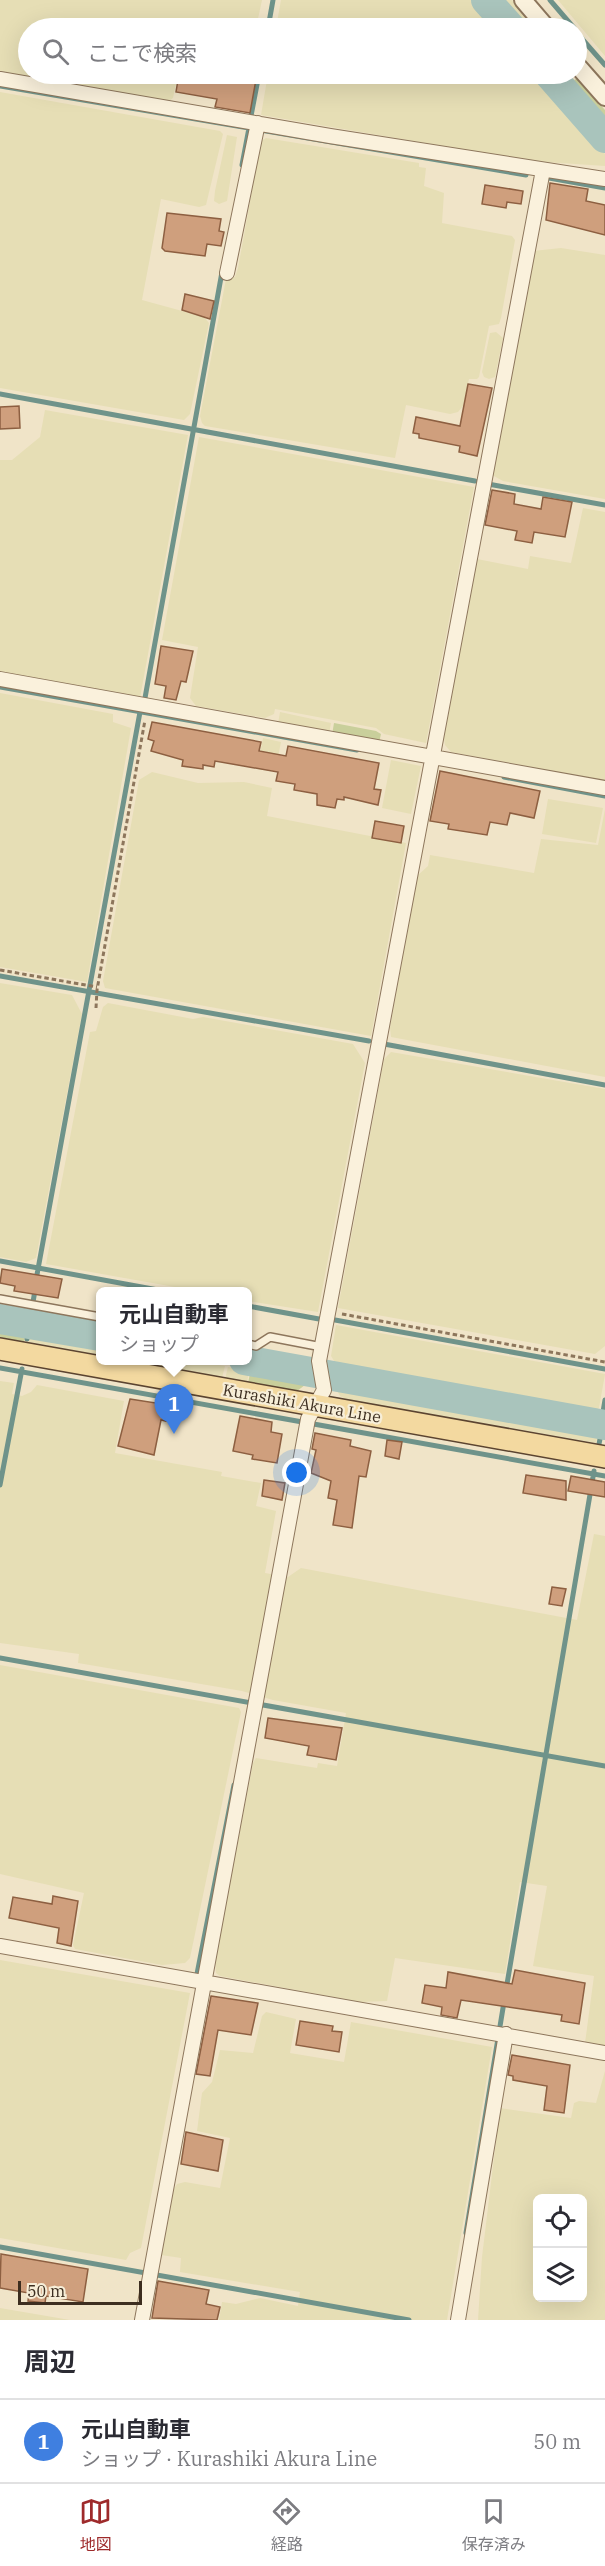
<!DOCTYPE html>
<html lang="ja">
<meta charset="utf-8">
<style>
body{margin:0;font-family:"IBM Plex Serif","Noto Sans JP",serif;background:#f7f7f7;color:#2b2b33}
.controls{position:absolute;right:18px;bottom:18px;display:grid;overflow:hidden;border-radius:9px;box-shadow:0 6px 24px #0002}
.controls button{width:54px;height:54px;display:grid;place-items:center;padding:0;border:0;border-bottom:2px solid #e1e1e2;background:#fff;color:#2b2b33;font:30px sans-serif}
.scale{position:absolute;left:18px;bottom:15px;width:124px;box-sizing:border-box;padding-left:6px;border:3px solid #3d2e20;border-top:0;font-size:16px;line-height:21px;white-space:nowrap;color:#3d2e20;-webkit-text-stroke:4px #f7eed8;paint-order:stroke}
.you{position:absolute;left:297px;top:1473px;width:21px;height:21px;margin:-15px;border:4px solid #fff;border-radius:50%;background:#1a73e8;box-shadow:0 0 0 9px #1a73e833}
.badge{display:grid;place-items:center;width:39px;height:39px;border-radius:50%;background:#9e2a2b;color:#fff;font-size:20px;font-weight:700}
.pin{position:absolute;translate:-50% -50px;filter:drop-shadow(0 2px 3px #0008)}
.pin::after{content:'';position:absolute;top:32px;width:21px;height:18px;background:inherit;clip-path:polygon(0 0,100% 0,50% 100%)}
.popup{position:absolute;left:96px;top:1287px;width:156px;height:78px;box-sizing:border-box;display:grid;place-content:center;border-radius:9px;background:#fff;filter:drop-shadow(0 2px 4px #0005);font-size:20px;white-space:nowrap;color:#7c7c81}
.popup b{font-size:22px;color:#2b2b33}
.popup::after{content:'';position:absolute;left:50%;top:100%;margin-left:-12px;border:12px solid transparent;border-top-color:#fff}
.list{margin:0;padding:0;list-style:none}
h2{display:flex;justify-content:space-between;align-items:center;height:78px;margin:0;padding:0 24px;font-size:26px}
h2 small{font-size:20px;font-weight:400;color:#7c7c81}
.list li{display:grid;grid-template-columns:39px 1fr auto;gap:18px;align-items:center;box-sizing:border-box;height:84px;padding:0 24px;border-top:2px solid #e1e1e2}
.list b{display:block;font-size:22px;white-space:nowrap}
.list p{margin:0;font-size:20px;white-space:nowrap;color:#7c7c81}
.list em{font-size:20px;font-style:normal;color:#7c7c81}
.icon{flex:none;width:33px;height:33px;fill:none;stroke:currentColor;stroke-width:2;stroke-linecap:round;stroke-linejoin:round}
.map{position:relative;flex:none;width:605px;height:2320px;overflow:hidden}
.search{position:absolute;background:#fff;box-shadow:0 6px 24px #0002;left:18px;right:18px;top:18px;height:66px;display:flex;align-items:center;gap:15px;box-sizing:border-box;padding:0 21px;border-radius:33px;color:#7c7c81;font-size:22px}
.sheet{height:162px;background:#fff}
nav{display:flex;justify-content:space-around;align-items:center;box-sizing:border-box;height:84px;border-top:2px solid #e1e1e2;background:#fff;font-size:16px;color:#7c7c81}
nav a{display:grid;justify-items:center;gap:3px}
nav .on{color:#9e2a2b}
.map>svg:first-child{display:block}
.farmland{fill:#e6deb5;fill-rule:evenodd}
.green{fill:#c9cf9b}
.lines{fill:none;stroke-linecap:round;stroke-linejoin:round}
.stream{stroke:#6f938a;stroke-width:5}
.river{stroke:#a9c4bc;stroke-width:30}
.building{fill:#cf9f7d;stroke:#8d5f41;stroke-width:1.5}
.service-casing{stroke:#8d765c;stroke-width:10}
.minor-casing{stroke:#8d765c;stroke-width:16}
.tertiary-casing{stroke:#8d765c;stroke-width:20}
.primary-casing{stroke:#5b4430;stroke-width:24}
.path{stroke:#8d765c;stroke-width:3;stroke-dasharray:4.5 3;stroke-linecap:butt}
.service{stroke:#faf1dc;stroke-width:7}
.minor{stroke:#faf1dc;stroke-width:14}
.tertiary{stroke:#faf1dc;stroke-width:16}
.primary{stroke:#f3d9a0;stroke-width:21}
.labels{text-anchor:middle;stroke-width:4.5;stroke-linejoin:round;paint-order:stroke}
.street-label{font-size:16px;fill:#3d2e20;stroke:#f7eed8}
</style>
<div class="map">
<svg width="605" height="2320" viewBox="0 0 605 2320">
<rect width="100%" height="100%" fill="#f0e4c8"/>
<path class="farmland" d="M0,0H262L256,28H28V74H178L173,98L169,101L0,74Z
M281,0H475L499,28H276Z
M495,0H512L536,28H520Z
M558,0H605V56Z
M268,74H537L605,154V166L530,161L261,115Z
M0,92L220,131L223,134L206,205L199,207L161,199L142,300L204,317L209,323L190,414L184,420L0,388Z
M227,135L237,137L227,201L219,204L214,201L215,191Z
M266,138L419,163V167L426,168L424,186L444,193L442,223L512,236L515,240L501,318L499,324L489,326L479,377L477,379H469L463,406L458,412L450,414L406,405L395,458L205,426L202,423L200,416L226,279L235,277L238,268L261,141Z
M561,248L605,255V499L503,481L492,475L533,251Z
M496,332L503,338L495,377L489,379L484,377L482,372L490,333Z
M45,410L188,435L140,698L0,673V460H12L40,437Z
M199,437L474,487L426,743L384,734L376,728L275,709L274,714L265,718L196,706L190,698L198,647L162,640Z
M583,508L605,512V781L451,752L445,745L444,738L477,559L528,569L530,556L571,563Z
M0,693L113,714V722L131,728L87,982L0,967Z
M280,712L331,723L329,734L278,724Z
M263,738L281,742L276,767L270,771L257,769Z
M391,760L421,766L411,814L382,808Z
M152,772L198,783L244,782L272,788L267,816L406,843L371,1036L105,988L103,981L139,780Z
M548,799L603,808L596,843L542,834Z
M605,809V1077L391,1037L390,1028L417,876L428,866L430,855L534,873L541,839L598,845Z
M0,983L72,995L82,1014L36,1258L26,1262L0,1257Z
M108,1003L193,1019L203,1017L353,1044L365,1063L318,1312L248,1301V1292L197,1291L46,1264L90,1032L96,1031L103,1007Z
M391,1052L605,1089V1346L595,1354L338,1308L384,1059Z
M336,1325L605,1374L599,1408L593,1411L336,1364L331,1356Z
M31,1331L100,1343V1355L29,1342Z
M129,1361H195L225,1366L222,1378Z
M228,1367L249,1371L247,1383L225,1379Z
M0,1381L14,1383L12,1394L22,1396L31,1392L37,1385L124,1401L115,1453L222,1472L221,1476L261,1483L256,1506L276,1511L265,1573L288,1577L301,1568L577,1620L594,1534L605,1536V2046L585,2043L594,1976L533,1966L547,1886L520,1882L505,1974L395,1958L387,2001L360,2002L220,1976L216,1973L215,1961L253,1763L256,1758L317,1768L318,1763L337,1766L346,1713L273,1700L242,1691L78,1663L79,1654L0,1643Z
M332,1381L599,1429L596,1443L345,1399L340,1396Z
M0,1665L239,1708L241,1712L190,1958L185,1963L162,1965L75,1949L73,1945L84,1893L0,1874Z
M0,1960L190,1993L141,2248L130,2253L126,2260L0,2238Z
M266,2012L296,2019L290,2053L344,2062L351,2022L492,2047L447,2320H219L222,2302L236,2304L260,2298L298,2306L300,2292L180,2272L181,2258L161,2255L174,2189L177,2184L185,2182L220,2188L230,2138L197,2131L202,2093L212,2082L220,2050L253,2053L262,2016Z
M605,2071V2320H478L482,2257L500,2108L571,2118L574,2103L579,2101L596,2103ZM582,2198V2298H538V2198Z
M0,2308L70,2320H0Z"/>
<path class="green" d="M577,78L605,110V129L568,86Z
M334,723L376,731L381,734L379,743L332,735Z
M0,1325L26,1329L24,1342L0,1337Z
M251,1369L287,1375L309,1382L297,1391L248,1383Z"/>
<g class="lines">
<path class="stream" d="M550,0L574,28
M268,28L273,0
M576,32L605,65
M0,86L526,175
M251,116L259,74
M242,165L249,128
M549,178L605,188
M0,394L475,481
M488,484L605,505
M0,687L357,750
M145,698L222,272
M504,777L605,796
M0,976L369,1041
M384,1044L605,1085
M0,1261L169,1292
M36,1280L140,712
M248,1306L319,1319
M335,1320L605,1369
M27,1339L35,1290
M0,1368L605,1476
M601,1424L605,1400
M599,1444L603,1424
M0,1485L22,1369
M0,1658L605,1766
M196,1979L234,1785
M506,1990L594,1471
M466,2233L504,2002
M0,2247L409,2320"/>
<path class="river" d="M486,0L511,28
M549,74L605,138
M0,1319L100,1336
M244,1360L605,1425"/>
</g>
<path class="building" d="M179,74H257L250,113L215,107L217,99L176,92Z
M550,183L588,189L586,201L605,205V235L546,220Z
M485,185L523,191L521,204L507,202L506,208L482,204Z
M167,213L221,219L219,231L224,232L221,246L207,244L205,256L165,251L162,248Z
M185,294L214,301L210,319L182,310Z
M468,384L492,388L477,456L459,452L460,446L419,438V434L413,433L416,417L460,426Z
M19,406L20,428L0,429V407Z
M492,490L515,494L514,504L541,509L543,497L572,502L565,537L534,532L532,543L515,540L517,531L485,525Z
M161,646L193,651L186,682L181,681L176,700L164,698L166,686L155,684Z
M152,722L261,742L259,751L286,756L288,746L379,763L374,789L381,790L378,805L344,797V800L337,799L335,808L317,805V794L294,790L295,784L276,781L278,772L215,761L214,767L203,765V769L182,766L183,760L151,751L154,741L148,739Z
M440,771L540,791L534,818L510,813L507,825L490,822L487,835L448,829L449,824L430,821Z
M375,821L404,826L401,843L372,838Z
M2,1269L62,1279L58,1298L14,1291L15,1286L0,1283Z
M130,1399L169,1405L166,1421L161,1420L154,1455L118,1446Z
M240,1416L272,1422L271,1432L282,1434L277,1463L252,1459L253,1455L233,1451Z
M315,1433L351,1440L350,1446L371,1451L366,1477L359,1476L352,1528L333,1525L337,1500L328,1498L331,1481L311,1473L316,1450L312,1449Z
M387,1440L402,1442L399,1459L385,1456Z
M526,1475L566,1481V1500L523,1493Z
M571,1476L605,1482V1497L568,1491Z
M264,1480L285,1483L282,1500L262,1496Z
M552,1587L566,1589L562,1606L549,1604Z
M268,1718L342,1728L336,1760L307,1755L309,1746L265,1738Z
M53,1896L78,1901L71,1946L57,1943L59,1928L9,1918L13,1897L52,1904Z
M515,1970L585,1983L579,2024L561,2021L562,2015L461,2000L457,2018L441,2015L442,2007L422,2003L425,1985L446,1988L448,1972L512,1984Z
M211,1996L258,2003L251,2035L218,2030L210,2076L196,2074Z
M300,2021L333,2026L332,2031L342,2032L339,2052L296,2045Z
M512,2055L570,2065L564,2113L544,2110L547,2086L513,2080V2076L508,2075Z
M186,2132L223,2140L218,2171L181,2164Z
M1,2254L88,2269L83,2302L46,2296L45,2303L28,2301L29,2293L0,2288Z
M158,2281L209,2290L206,2304L220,2307L217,2320L152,2318Z"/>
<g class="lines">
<g class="service-casing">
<path id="service" d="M0,1299L100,1317
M248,1344L256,1346L270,1337L322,1347"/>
</g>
<g class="minor-casing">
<path id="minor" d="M0,79L330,136L605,179
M227,273L258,123
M0,679L605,788
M0,1946L605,2053
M142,2320L308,1419L324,1390L319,1361L543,170
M458,2320L506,2034"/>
</g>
<g class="tertiary-casing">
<path id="tertiary" d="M523,0L547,28
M576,64L605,97"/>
</g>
<g class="primary-casing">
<path id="primary" d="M0,1349L605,1457"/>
</g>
<path class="path" d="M0,970L97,987
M96,1008L97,990L145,720
M342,1314L605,1362"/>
<use href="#service" class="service"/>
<use href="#minor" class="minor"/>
<use href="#tertiary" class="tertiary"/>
<use href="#primary" class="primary"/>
</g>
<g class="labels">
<g class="street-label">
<text transform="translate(302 1403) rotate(10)" y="6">Kurashiki Akura Line</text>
</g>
</g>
</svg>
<div class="controls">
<button><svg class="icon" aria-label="locate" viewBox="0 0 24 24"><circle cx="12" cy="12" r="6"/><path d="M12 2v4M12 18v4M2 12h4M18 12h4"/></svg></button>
<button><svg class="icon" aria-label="layers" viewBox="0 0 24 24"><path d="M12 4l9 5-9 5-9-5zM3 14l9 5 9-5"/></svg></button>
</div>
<div class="scale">50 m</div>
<div class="you"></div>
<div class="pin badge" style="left:174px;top:1434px;background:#3f7fe0">1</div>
<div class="popup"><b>元山自動車</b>ショップ</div>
<div class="search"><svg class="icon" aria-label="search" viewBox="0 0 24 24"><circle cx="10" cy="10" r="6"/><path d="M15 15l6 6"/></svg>ここで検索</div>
</div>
<section class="sheet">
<h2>周辺<small></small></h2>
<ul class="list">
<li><span class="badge" style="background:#3f7fe0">1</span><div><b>元山自動車</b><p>ショップ · Kurashiki Akura Line</p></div><em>50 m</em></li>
</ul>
</section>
<nav>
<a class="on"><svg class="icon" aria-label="map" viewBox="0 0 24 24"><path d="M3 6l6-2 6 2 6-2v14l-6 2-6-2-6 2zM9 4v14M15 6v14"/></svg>地図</a>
<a><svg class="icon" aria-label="directions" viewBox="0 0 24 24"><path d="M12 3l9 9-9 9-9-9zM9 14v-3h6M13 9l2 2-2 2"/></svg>経路</a>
<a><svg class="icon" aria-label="saved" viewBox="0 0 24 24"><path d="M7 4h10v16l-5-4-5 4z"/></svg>保存済み</a>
</nav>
